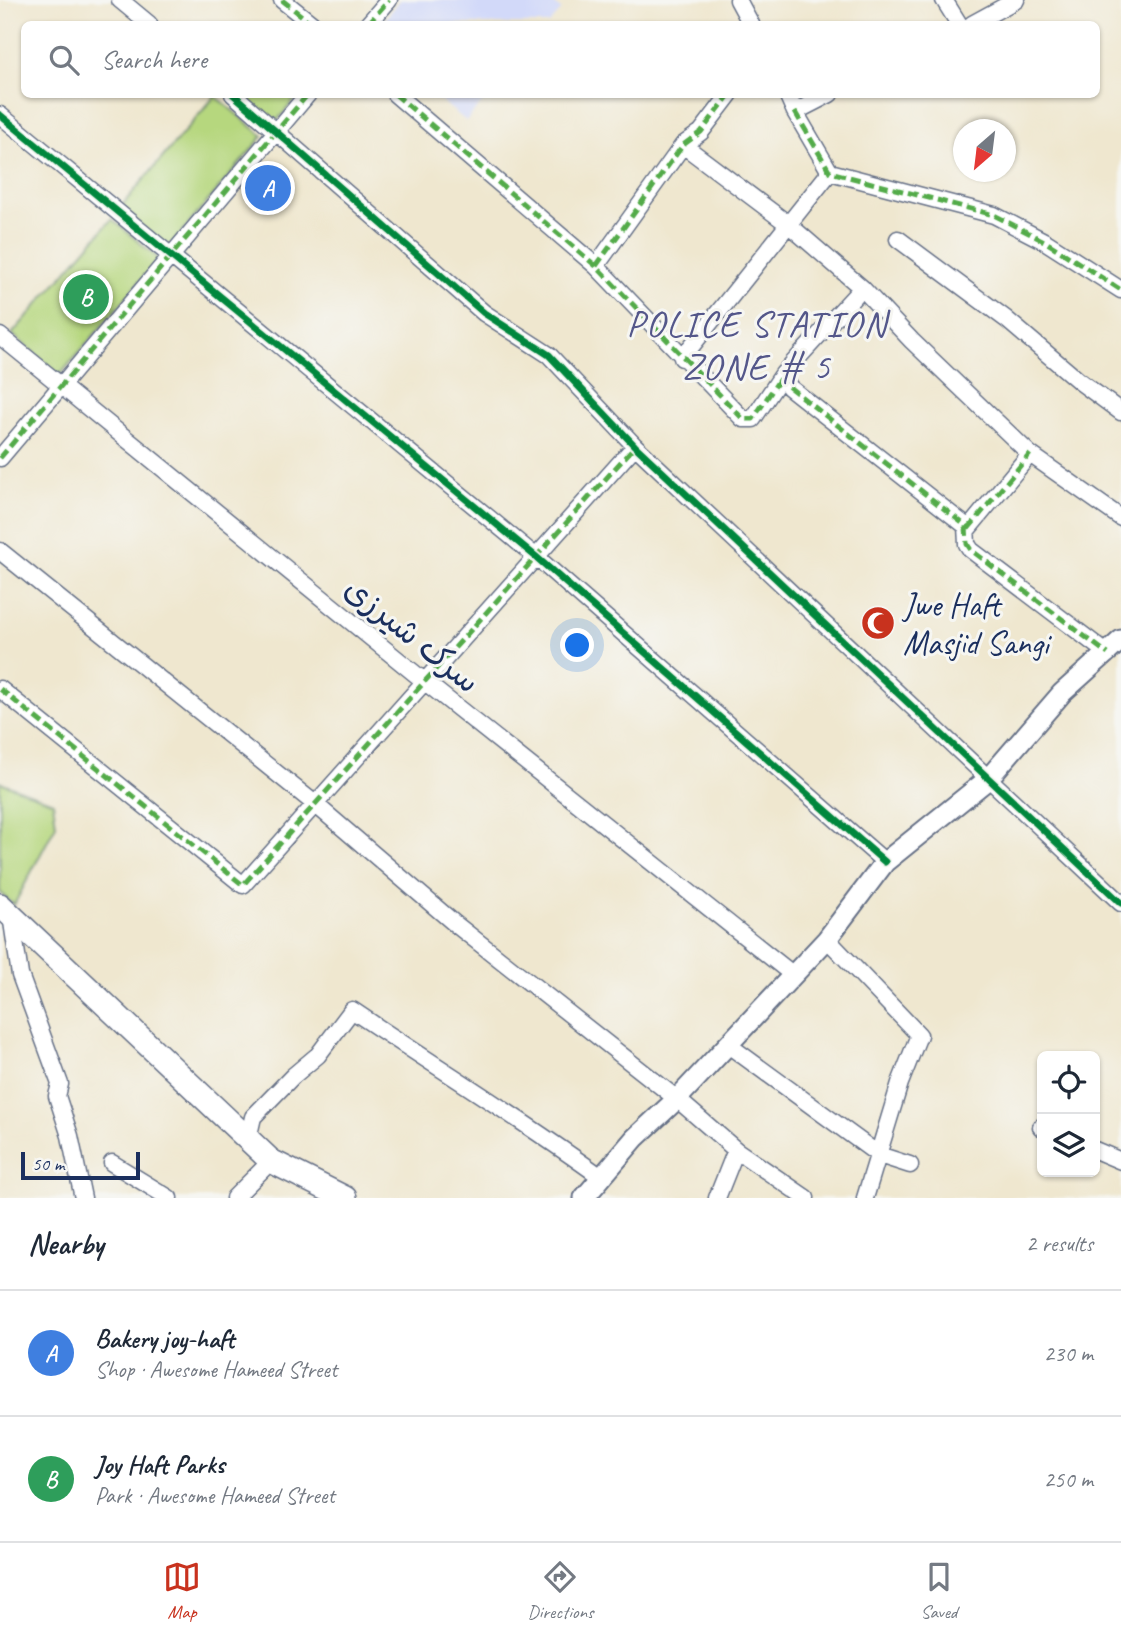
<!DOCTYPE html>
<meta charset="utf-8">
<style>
body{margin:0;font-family:Caveat,"Playpen Sans Arabic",sans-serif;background:#f2f2f3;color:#1f2937}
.controls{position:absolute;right:21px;bottom:21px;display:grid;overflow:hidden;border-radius:10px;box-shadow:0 2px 5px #0004}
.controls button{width:63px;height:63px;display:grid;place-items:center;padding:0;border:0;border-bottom:2px solid #e0e1e3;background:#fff;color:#1f2937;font:35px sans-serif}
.compass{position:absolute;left:953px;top:119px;width:63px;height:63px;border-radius:50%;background:#fff;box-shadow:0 2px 5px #0004;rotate:208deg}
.scale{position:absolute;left:21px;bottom:18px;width:119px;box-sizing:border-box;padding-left:7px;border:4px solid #1b2f5e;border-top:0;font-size:19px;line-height:24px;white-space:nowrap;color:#1b2f5e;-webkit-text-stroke:5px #f6f6f2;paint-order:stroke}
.you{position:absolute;left:578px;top:646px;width:24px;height:24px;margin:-18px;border:5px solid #fff;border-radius:50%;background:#1a73e8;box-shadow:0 0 0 10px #1a73e833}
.badge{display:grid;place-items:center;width:46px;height:46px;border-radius:50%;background:#c8321e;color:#fff;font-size:23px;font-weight:700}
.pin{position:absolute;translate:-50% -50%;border:4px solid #fff;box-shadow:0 2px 7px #0006}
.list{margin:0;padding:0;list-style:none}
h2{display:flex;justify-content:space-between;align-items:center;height:91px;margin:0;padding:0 28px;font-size:30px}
h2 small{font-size:23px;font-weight:400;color:#747a83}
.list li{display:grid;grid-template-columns:46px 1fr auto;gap:21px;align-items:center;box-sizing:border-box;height:126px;padding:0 28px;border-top:2px solid #e0e1e3}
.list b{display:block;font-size:26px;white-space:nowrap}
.list p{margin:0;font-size:23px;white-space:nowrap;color:#747a83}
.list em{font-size:23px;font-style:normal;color:#747a83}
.icon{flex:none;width:38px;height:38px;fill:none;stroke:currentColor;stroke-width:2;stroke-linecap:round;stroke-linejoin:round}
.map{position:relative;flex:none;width:1121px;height:1198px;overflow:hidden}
.search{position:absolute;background:#fff;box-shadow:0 2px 5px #0004;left:21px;right:21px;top:21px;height:77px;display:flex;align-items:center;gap:18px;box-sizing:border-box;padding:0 24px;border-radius:10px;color:#747a83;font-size:26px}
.sheet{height:343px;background:#fff}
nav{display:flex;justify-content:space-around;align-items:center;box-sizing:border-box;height:98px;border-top:2px solid #e0e1e3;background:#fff;font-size:19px;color:#747a83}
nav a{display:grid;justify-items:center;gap:4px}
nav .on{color:#c8321e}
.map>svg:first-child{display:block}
.built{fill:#d2d9f9}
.green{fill:#b6d77e;stroke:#68836e;stroke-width:2}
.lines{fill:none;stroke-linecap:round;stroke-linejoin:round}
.minor-casing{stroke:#656f86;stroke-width:19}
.tertiary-casing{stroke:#656f86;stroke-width:23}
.secondary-casing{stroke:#656f86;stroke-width:26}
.minor{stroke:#fff;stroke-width:16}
.tertiary{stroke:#fff;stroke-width:19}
.secondary{stroke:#fff;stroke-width:23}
.quiet{stroke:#52ab49;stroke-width:5;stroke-dasharray:10 5;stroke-linecap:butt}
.cycleway-casing{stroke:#f6f6f2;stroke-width:11}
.cycleway{stroke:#00873e;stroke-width:7}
.labels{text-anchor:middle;stroke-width:6;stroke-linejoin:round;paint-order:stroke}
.poi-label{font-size:33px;fill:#1b2f5e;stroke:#f6f6f2;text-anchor:start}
.street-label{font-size:33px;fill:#1b2f5e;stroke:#f6f6f2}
.quarter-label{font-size:37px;letter-spacing:2px;fill:#54578a;stroke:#f6f6f2}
</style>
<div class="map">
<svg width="1121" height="1198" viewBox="0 0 1121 1198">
<rect width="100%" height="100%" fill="#f6f6f2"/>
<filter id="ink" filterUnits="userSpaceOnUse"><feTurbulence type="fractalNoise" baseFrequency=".0143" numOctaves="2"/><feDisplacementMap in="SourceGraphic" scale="14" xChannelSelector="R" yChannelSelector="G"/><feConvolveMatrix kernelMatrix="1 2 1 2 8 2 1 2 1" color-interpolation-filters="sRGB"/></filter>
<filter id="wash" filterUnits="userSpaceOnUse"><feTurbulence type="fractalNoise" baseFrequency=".00686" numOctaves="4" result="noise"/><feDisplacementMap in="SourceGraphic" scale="28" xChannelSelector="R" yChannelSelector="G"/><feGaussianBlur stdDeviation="1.57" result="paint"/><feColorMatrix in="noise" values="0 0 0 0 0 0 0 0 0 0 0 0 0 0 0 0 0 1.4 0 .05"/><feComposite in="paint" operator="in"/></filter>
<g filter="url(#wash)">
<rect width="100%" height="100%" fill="#efe7cf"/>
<path class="built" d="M400,0H549L562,10L549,24H381Z
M434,95H489L466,121Z"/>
<path class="green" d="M238,95H299L274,124Z
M215,96L263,136L166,251L118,210Z
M112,219L159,259L60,375L12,334Z
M0,782L53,802L56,825L14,905L0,893Z"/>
</g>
<g filter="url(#ink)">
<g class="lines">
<g class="minor-casing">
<path id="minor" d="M120,0L149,24
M282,0L312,24
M738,0L751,24
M944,0L959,24
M368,24L389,0
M972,24L1016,0
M233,94L484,313L549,355L635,446L1121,903
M395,94L596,266L743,419H753L783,374L789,387L966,526L967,544L971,550L1108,654
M787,94L795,112L830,94
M795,112L830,172L994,215L1046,242L1121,290
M0,115L535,556L885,862
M683,145L788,224L862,288L912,341L1030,454L1121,518
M898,239L1006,319L1079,381L1121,412
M596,266L683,145L701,132L730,94
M0,336L424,681L792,974
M682,358L830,172
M783,374L862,288
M0,458L308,94
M968,529L1030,454
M0,551L315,804L454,923L677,1099L736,1150L806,1198
M0,689L243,885L635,446
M11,915L20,975L60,1084L57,1096L70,1136L83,1198
M827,939L919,1035L900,1083L865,1198
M727,1044L879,1155L910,1165
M1041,1127H1042
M248,1139L253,1117L293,1076L318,1055L352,1010C435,1066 520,1118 601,1177
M1095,1150L1121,1161
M112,1163L169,1198
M234,1198L271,1161
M717,1198L736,1150"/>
</g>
<g class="tertiary-casing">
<path id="tertiary" d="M584,1198L635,1138L677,1099L827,939L885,862L987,780L1062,693L1121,640"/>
</g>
<g class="secondary-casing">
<path id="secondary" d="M0,905L271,1161L345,1198"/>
</g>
<use href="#minor" class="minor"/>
<use href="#tertiary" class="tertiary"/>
<use href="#secondary" class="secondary"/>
<path class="quiet" d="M282,0L312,24
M368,24L389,0
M395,94L596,266L743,419H753L783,374L789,387L966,526L967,544L971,550L1108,654
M795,112L830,172L994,215L1046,242L1121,290
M596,266L683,145L701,132L730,94
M0,458L308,94
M968,529L1030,454
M0,689L243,885L635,446"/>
<g class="cycleway-casing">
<path id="cycleway" d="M233,94L484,313L549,355L635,446L1121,903
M0,115L535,556L885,862"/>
</g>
<use href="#cycleway" class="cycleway"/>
</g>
</g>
<defs>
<g id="mosque-disc" transform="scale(1.75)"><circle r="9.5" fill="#c8321e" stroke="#f6f6f2"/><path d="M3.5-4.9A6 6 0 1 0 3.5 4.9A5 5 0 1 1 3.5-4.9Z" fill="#fff"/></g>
</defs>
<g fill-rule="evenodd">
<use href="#mosque-disc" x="878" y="623"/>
</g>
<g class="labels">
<g class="poi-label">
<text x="903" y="616">Jwe Haft<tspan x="903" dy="38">Masjid Sangi</tspan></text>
</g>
<g class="street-label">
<text transform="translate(413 634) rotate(39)" y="12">سرک شیرزی</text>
</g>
<g class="quarter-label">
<text x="757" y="336">POLICE STATION<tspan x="757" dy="43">ZONE # 5</tspan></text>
</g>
</g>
</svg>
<div class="controls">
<button><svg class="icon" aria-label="locate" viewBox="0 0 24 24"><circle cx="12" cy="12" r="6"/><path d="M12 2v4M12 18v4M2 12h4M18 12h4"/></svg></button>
<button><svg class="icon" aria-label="layers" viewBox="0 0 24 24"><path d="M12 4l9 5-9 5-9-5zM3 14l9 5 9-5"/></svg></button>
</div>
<svg class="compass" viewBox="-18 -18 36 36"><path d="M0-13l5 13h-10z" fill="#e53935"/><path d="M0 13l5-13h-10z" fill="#747a83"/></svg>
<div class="scale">50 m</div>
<div class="you"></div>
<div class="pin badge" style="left:268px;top:188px;background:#3f7fe0">A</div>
<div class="pin badge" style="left:86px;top:297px;background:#2e9e5b">B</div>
<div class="search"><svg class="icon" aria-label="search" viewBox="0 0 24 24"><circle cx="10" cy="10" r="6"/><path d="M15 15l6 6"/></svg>Search here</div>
</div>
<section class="sheet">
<h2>Nearby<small>2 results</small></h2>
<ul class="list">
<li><span class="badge" style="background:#3f7fe0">A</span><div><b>Bakery joy-haft</b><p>Shop · Awesome Hameed Street</p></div><em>230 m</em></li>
<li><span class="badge" style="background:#2e9e5b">B</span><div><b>Joy Haft Parks</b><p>Park · Awesome Hameed Street</p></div><em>250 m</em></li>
</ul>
</section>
<nav>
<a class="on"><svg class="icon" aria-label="map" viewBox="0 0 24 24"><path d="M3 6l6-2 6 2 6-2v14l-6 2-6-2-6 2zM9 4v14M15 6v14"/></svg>Map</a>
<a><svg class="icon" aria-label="directions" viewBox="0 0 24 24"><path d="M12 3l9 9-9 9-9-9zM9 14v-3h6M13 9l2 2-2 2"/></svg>Directions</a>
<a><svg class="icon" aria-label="saved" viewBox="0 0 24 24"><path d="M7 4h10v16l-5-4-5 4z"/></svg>Saved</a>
</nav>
